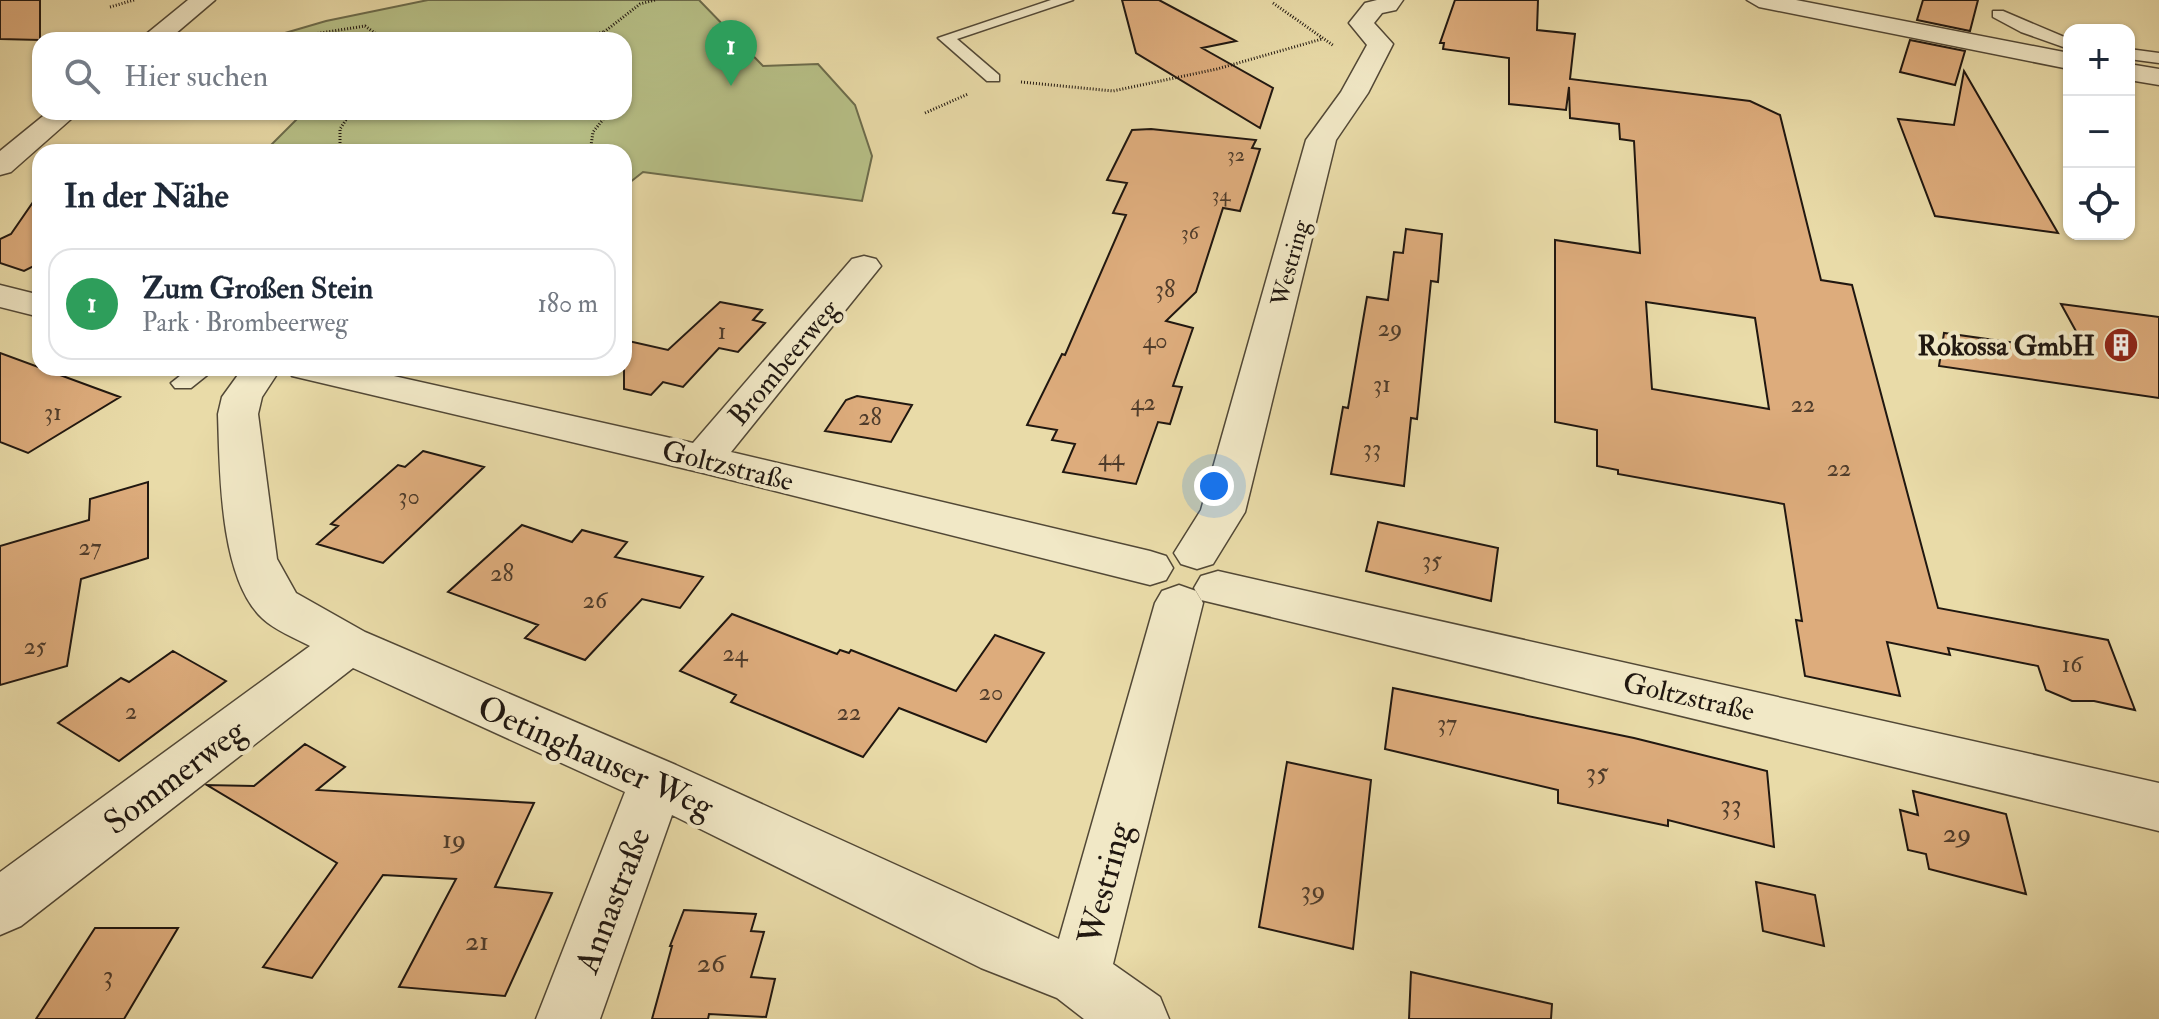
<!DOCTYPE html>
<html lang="de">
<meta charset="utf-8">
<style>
body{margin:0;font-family:"IM FELL Double Pica",serif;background:#f6f6f7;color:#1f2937}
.controls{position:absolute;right:24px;top:24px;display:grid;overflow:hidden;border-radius:16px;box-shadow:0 2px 6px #0004}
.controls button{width:72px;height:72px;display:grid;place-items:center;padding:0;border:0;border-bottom:2px solid #e0e1e3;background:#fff;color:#1f2937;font:40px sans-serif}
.you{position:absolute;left:1214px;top:486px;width:28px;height:28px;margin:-20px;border:6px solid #fff;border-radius:50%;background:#1a73e8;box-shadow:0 0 0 12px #1a73e833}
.badge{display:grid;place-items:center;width:52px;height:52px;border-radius:50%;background:#ea580c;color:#fff;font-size:26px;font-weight:700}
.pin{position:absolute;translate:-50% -66px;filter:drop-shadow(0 2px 4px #0008)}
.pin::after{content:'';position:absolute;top:42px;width:28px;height:24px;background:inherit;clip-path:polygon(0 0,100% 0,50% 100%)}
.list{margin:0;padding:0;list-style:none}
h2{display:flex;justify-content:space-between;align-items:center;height:104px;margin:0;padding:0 32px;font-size:34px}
h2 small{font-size:26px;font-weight:400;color:#747a83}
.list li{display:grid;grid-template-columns:52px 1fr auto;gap:24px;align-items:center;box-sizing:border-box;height:112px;margin:0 16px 16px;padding:0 16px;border:2px solid #e0e1e3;border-radius:24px}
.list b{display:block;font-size:30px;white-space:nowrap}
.list p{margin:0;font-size:26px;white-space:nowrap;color:#747a83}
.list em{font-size:26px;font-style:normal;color:#747a83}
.icon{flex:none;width:44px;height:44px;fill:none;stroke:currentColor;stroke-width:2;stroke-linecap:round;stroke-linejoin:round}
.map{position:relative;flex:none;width:2159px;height:1019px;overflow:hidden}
.search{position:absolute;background:#fff;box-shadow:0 2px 6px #0004;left:32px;top:32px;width:600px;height:88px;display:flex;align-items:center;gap:20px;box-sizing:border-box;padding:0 28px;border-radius:24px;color:#747a83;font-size:30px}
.panel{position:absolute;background:#fff;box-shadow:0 2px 6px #0004;left:32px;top:144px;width:600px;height:232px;border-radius:24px}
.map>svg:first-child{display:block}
.green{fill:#b7c087;stroke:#6c6c4c;stroke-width:2}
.building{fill:#ddac7c;stroke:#201710;stroke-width:2;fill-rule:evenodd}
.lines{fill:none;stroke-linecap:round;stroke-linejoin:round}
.service-casing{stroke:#524836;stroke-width:3}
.minor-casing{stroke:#524836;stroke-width:3}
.path{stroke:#201710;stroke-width:3;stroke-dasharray:1 2;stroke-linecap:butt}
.service{fill:#f1e8c6;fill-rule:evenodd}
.minor{fill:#f1e8c6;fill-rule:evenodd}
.labels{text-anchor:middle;stroke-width:8;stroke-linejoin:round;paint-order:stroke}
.far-number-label{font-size:20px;fill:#4f3c2b}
.far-street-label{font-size:24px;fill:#201710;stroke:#f1e8c6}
.number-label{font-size:24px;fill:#4f3c2b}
.poi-label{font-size:28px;font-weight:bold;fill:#201710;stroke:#f1e8c6;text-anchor:end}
.street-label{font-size:28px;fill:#201710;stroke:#f1e8c6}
.near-number-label{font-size:28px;fill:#4f3c2b}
.near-street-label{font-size:34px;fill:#201710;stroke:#f1e8c6}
</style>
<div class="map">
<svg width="2159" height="1019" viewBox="0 0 2159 1019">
<rect width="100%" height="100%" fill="#e9dba8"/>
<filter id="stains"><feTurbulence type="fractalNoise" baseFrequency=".0025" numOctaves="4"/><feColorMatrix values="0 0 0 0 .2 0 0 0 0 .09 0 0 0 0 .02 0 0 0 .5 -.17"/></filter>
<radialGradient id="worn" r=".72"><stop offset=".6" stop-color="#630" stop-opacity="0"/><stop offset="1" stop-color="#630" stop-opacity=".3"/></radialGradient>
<path class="green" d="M428,0H699L763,66L818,64L855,105L872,156L862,201L643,172L624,187V152H264L304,112H624V40H338L342,33L303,40H261L326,21Z"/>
<path class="building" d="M0,0H40V40L0,39Z
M1122,0H1159L1236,41L1202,48L1273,88L1260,128L1136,53Z
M1455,0H1538L1537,30L1575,34L1570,79L1750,101L1780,115L1821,280L1852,285L1938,608L2108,640L2135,710L2094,701H2072L2046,690L2038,666L1948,648L1950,655L1887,642L1900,696L1805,676L1796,620L1802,621L1784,504L1618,474V470L1597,466V430L1555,422V240L1640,253L1634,141L1620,139L1619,124L1570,118L1569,87L1566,110L1509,104V58L1443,49L1444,43H1440ZM1646,302L1755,318L1769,409L1652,389Z
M1923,0H1978L1970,31L1917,20Z
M1910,40L1965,51L1955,85L1900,72Z
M1964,71L2058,233L1935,216L1898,119L1954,125Z
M1151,129L1256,140L1252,148L1260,149L1240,211L1223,208L1196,292L1166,321L1193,328L1173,386L1182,387L1170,424L1158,422L1136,484L1063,472L1075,444L1052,440L1057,430L1027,425L1062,354L1065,355L1126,215L1113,213L1127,183L1107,180L1132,130Z
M40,192V263L24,271L0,263V239L11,234Z
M1406,229L1442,234L1438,282L1431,281L1417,419L1411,418L1404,486L1331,474L1343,407L1348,408L1367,297L1388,300L1394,252L1403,253Z
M720,302L762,310L753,320L765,323L738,352L719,348L683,387L663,382L651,395L624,389V340L668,350Z
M2061,304L2159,317V398L1939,366L1944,333L2088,353Z
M0,353L98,389L120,397L28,453L0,442Z
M857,396L912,405L891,442L825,431L846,400Z
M423,451L484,467L383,563L317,544L338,526L331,524L398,465L405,467Z
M148,482V558L81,579L67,666L0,685V546L89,520L90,499Z
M1378,522L1498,548L1491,601L1366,571Z
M522,525L572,542L582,530L627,542L615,557L703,577L680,608L642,599L585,660L525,638L538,625L448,592Z
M732,614L837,654L840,650L849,653L851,650L956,691L995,635L1044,653L986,742L899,708L863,757L731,702L736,695L680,671Z
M173,651L226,681L119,761L58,723L121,678L129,682Z
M1393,688L1634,738L1767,771L1774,847L1668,820V826L1558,803V790L1385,749Z
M305,744L345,767L317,790L534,803L495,887L552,893L505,996L399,987L456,879L383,875L312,978L263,967L337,863L207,785L254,786Z
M1287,762L1371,780L1353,949L1259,927Z
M1913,791L2006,814L2026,894L1929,869L1926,854L1908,850L1900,810L1918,815Z
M1756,882L1815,895L1824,946L1763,931Z
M684,910L756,914L751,931L764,932L751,977L775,979L766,1017L709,1014L708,1019H652L672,946H670Z
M95,928H178L124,1019H36Z
M1411,972L1552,1004L1551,1019H1409Z"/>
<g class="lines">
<g class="service-casing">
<path id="service" d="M1051,0H1073L957,39L999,75V81H987L938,38Z
M1993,11H2003L2069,39V49L2021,32L1993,17Z
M2129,49L2159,53V63L2129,59Z
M190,368H216L191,388H175L171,383Z"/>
</g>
<g class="minor-casing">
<path id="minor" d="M188,0H215L168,40H139Z
M1377,0H1403L1396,10L1382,13L1374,23L1393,44L1368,93L1336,140L1245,512L1213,564L1197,569L1181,564L1174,553L1201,510L1306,140L1341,92L1367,45L1349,23L1365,3Z
M1747,0H1796L2069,53V69L1759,7Z
M2129,64L2159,69V85L2129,80Z
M48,112H79L11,172L0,175V151Z
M864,256L876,259L881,266L731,452L1150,551L1166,556L1173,568L1166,580L1150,585L703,473L292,376L287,368H358L693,443L852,259Z
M0,285L40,295V317L0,307Z
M243,368H281L262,397L258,414L277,559L296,593L365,632L676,765L1059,939L1155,603L1162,591L1179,585L1196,591L1203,603L1113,964L1160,997L1169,1019H1084L1057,998L981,968L672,815L600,1019H536L625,792L353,668L21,926L0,935V872L310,646C295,638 274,630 262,618C219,577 220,470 218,414L222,397Z
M1218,571L2159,783V831L1201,600L1194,588L1201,576Z"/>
</g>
<path class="path" d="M1273,3L1334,46
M110,7L134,0
M604,32L640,4L655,0
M276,40L365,26L385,40
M561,40L604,32L605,40
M1021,82L1113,91L1217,69L1322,39
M925,113L968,94
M340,152V129L351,112
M590,152L593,132L609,112"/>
<use href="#service" class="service"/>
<use href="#minor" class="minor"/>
</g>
<defs>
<g id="building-disc" transform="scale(1.8)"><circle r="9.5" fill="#8f2418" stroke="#f1e8c6"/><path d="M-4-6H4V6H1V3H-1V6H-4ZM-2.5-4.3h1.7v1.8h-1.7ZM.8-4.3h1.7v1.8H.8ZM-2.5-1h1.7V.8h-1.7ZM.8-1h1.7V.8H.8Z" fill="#fff"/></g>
</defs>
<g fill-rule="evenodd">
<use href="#building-disc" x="2121" y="345"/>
</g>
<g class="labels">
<g class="far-number-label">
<text x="1236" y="161">32</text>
<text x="1221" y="201">34</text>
<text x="1190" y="239">36</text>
</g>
<g class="far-street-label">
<text transform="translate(1290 263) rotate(-75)" y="8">Westring</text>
</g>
<g class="number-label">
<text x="1165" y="297">38</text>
<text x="1390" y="336">29</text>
<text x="722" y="339">1</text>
<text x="1155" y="348">40</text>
<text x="1382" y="392">31</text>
<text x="1143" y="410">42</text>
<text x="1803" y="412">22</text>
<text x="53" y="420">31</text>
<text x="870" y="425">28</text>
<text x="1372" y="456">33</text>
<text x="1111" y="465">44</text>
<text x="1839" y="476">22</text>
<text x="409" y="504">30</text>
<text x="90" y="555">27</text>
<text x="1432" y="568">35</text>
<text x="502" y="581">28</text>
<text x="595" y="608">26</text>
<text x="35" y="654">25</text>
<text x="735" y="661">24</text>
<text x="2072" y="672">16</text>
<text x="991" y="700">20</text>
<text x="131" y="719">2</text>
<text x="849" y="720">22</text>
<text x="1447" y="731">37</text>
</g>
<g class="poi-label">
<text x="2095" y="355">Rokossa GmbH</text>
</g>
<g class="street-label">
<text transform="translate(783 362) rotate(-50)" y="10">Brombeerweg</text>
<text transform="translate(728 465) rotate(14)" y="10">Goltzstraße</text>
<text transform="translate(1689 696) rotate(13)" y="10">Goltzstraße</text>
</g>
<g class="near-number-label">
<text x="1597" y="781">35</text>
<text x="1731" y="813">33</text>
<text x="1957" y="842">29</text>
<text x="454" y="848">19</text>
<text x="1313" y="899">39</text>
<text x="477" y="950">21</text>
<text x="711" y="972">26</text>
<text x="108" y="984">3</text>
</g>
<g class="near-street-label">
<text transform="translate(596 756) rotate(24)" y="12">Oetinghauser Weg</text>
<text transform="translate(174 776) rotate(-37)" y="12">Sommerweg</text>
<text transform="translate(1104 883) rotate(-75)" y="12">Westring</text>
<text transform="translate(612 900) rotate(-69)" y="12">Annastraße</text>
</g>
</g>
<rect width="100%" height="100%" filter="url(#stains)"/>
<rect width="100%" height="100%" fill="url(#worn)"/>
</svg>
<div class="controls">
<button>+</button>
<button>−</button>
<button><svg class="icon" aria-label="locate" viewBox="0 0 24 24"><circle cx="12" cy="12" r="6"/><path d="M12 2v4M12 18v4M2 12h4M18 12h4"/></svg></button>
</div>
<div class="you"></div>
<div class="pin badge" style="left:731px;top:86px;background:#2e9e5b">1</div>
<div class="search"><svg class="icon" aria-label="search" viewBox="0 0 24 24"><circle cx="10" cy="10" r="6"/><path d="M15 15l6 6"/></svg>Hier suchen</div>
<section class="panel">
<h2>In der Nähe<small></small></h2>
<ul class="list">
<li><span class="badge" style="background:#2e9e5b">1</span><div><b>Zum Großen Stein</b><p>Park · Brombeerweg</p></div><em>180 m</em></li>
</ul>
</section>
</div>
